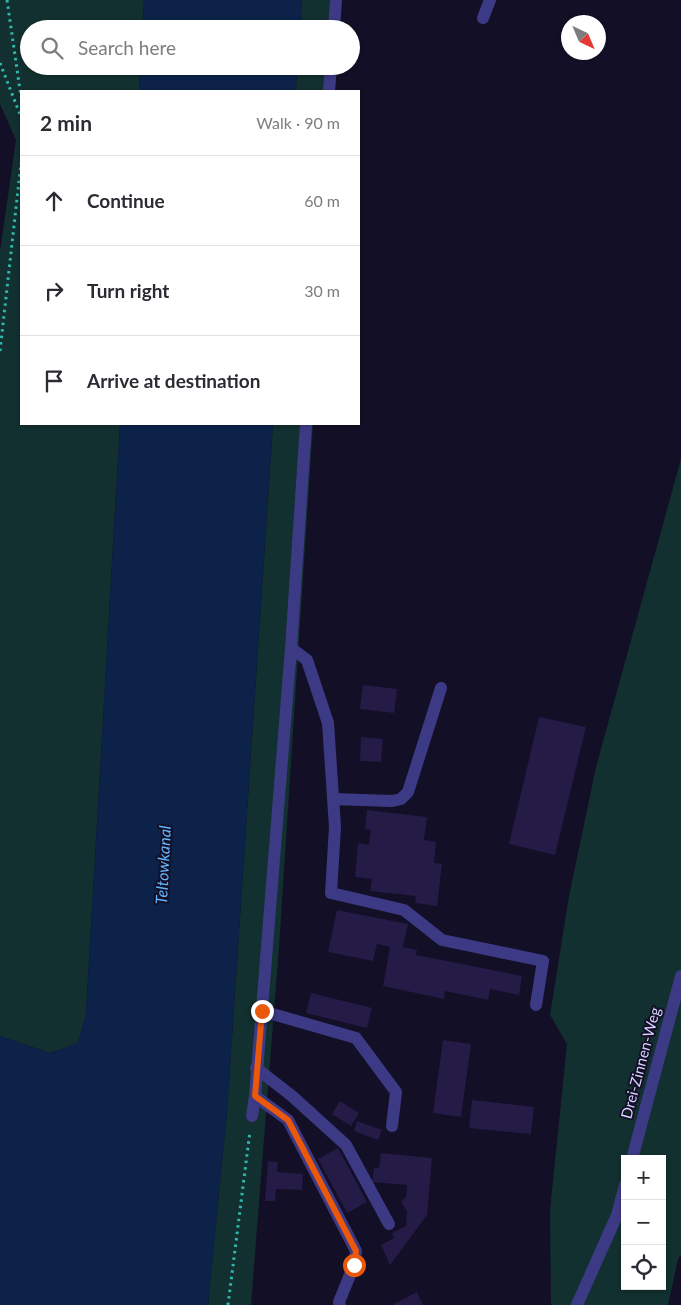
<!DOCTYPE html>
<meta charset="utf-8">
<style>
body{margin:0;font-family:Lato,sans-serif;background:#f7f7f7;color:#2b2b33}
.controls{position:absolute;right:15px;bottom:15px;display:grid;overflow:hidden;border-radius:0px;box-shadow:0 1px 4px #0004}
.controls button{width:45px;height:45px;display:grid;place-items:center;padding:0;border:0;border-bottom:1px solid #e1e1e2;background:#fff;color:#2b2b33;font:25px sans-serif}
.compass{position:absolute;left:561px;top:15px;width:45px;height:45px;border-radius:50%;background:#fff;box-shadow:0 1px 4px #0004;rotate:136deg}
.stop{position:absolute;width:15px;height:15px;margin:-11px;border:4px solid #ea580c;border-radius:50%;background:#fff}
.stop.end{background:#ea580c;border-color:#fff;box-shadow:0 1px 5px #0008}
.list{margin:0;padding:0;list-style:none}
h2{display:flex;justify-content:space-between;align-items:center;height:65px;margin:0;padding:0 20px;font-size:21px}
h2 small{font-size:16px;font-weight:400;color:#7c7c81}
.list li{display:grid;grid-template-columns:32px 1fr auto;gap:15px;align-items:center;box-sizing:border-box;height:90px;padding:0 20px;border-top:1px solid #e1e1e2}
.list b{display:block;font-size:19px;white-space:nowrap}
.list em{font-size:16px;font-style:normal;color:#7c7c81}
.icon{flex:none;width:28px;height:28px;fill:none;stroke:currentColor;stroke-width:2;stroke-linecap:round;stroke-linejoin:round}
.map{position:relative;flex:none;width:681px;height:1305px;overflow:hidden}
.search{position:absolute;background:#fff;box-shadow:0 1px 4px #0004;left:20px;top:20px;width:340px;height:55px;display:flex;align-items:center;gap:12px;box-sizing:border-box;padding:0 18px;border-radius:28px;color:#7c7c81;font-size:19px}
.panel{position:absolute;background:#fff;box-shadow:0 1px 4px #0004;left:20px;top:90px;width:340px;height:335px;border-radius:0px}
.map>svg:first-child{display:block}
.green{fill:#12302f;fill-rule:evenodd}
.water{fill:#0c2248}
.building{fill:#241b47}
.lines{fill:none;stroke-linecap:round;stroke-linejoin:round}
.path{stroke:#2fb8b0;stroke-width:3;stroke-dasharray:2.5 4;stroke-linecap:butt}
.minor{stroke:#3d3a85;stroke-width:12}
.route{stroke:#ea580c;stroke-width:6}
.labels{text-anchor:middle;stroke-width:4;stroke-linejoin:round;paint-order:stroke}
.street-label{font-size:15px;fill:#d9d4ff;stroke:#130f26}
.water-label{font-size:16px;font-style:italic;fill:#62b6ff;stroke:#130f26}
</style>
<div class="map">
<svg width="681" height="1305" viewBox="0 0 681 1305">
<rect width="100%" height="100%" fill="#130f26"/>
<path class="green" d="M0,0H144L142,29H29V66H140L139,91H21V424H120L86,1014L78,1043L50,1053L0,1036V251L16,140L0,104Z
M302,0H340L339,29H300Z
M297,66H336L335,91H296Z
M273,424H313L279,947L251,1305H208L227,1112Z
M681,459V1255L678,1259L668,1305H551L550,1210L567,1044L550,1015L569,896L596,767ZM625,1159H662V1286H625Z"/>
<path class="water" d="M144,0H302L300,29H142Z
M140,66H297L296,91H139Z
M120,424H273L227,1112L208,1305H0V1036L50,1053L78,1043L86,1014Z"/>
<path class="building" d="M363,685L397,689L394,713L360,709Z
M539,717L586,727L555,855L509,844Z
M361,737L383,739L381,762L360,761Z
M367,810L427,817L424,840L436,842L434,863L442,864L437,906L415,903L416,896L370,891L372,879L355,877L358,843L369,845L371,830L365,829Z
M337,910L408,924L403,947L417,950L416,955L522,976L519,995L490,989L488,1000L445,991L444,999L383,986L390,947L377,944L373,961L328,952Z
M311,993L372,1008L367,1028L306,1013Z
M443,1040L471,1044L461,1117L433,1113Z
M472,1100L534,1107L531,1134L469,1128Z
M340,1101L359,1113L351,1126L332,1114Z
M357,1121L382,1130L378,1140L354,1131Z
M338,1148L367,1202L347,1213L318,1159Z
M381,1153L432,1158L427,1215L390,1265L381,1245L394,1238L392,1233L406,1226L407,1211L401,1202L406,1197L407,1185L372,1182L374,1168H379Z
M268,1161L278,1162L277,1172L303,1174L302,1190L276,1189L275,1201H265Z
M417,1292L423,1305H394V1304Z"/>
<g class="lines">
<path class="path" d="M7,0L21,97
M0,63L21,117
M0,351L21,163
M228,1305L250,1131"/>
<path class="minor" d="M483,18L490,0
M334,29L336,0
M329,91L331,66
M291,648L307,660L328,723L335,827L331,893L404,910L442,940L543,961L536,1005
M333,799L392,801L401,799L408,792L441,688
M262,1011L356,1038L396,1092L392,1126
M256,1068L292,1096L346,1145L389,1224
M255,1096L288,1120L356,1251L354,1265L339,1302L340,1305
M252,1116L255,1096L291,648L306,424
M632,1159L681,976
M577,1305L617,1215L625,1185"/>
</g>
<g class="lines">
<path class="route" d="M262,1011L255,1096L288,1120L356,1251L354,1265"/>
</g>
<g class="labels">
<g class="street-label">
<text transform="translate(641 1063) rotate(-75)" y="5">Drei-Zinnen-Weg</text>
</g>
<g class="water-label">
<text transform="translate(163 865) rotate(-87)" y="6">Teltowkanal</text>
</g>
</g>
</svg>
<div class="controls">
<button>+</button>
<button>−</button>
<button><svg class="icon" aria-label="locate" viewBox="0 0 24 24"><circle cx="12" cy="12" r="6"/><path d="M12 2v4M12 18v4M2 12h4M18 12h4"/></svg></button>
</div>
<svg class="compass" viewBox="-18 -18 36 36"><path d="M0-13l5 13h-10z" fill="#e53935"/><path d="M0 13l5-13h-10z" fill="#7c7c81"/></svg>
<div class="stop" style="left:354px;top:1265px"></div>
<div class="stop end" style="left:262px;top:1011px"></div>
<div class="search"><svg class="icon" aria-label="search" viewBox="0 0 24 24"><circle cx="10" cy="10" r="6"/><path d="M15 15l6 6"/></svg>Search here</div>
<section class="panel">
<h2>2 min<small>Walk · 90 m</small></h2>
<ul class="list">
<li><svg class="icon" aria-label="ahead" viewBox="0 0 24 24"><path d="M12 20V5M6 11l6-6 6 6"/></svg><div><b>Continue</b></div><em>60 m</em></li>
<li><svg class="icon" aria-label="right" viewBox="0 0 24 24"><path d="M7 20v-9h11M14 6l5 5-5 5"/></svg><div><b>Turn right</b></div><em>30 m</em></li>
<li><svg class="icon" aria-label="arrive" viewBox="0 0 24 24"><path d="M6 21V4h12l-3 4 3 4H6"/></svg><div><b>Arrive at destination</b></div></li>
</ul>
</section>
</div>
